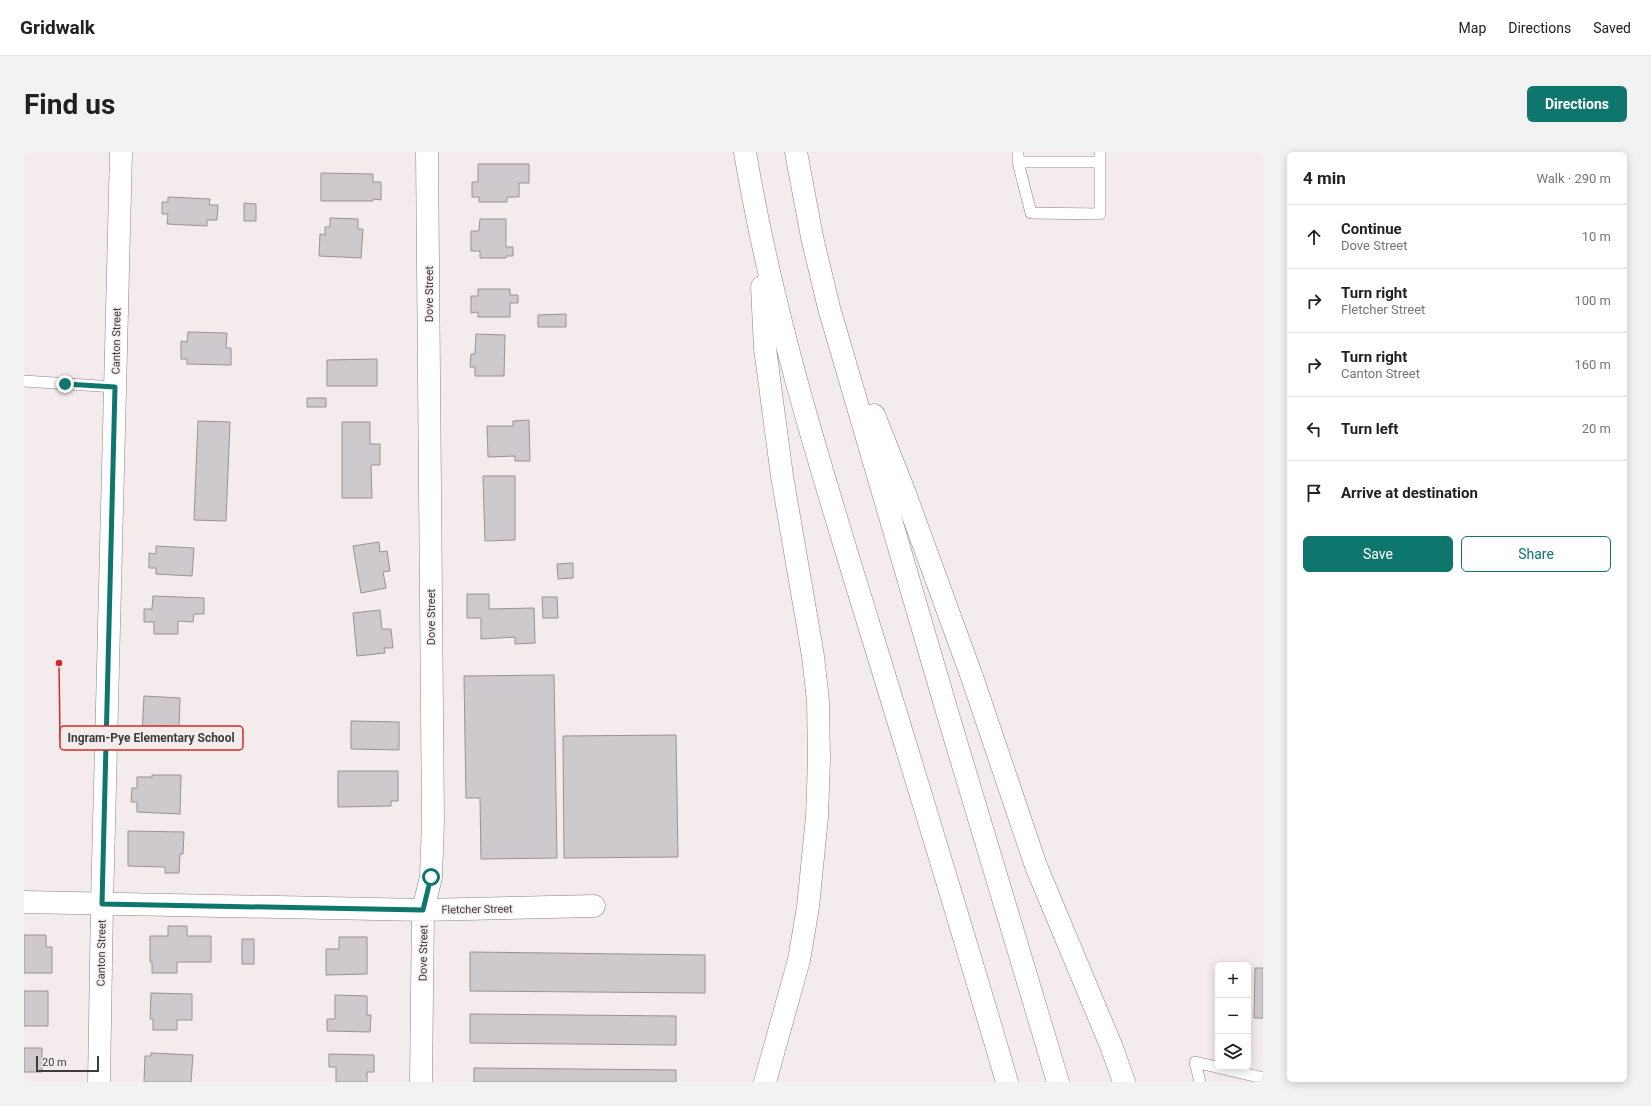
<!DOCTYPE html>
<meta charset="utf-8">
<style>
body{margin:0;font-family:Roboto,sans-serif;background:#f2f2f2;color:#202124}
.controls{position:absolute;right:12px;bottom:12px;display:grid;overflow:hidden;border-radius:6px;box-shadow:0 2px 10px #0003}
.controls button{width:36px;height:36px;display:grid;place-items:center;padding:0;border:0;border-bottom:1px solid #e0e0e0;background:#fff;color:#202124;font:20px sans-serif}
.scale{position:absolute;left:12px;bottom:10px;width:63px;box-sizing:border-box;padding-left:4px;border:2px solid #3e3b3c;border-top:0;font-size:11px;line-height:14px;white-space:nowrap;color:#3e3b3c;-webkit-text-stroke:3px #f3ebec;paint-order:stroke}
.stop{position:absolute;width:12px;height:12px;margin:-9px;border:3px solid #0f766e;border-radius:50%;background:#fff}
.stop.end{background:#0f766e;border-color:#fff;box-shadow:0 1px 4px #0008}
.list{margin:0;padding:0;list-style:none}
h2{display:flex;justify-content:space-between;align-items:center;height:52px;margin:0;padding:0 16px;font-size:17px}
h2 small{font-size:13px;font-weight:400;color:#757577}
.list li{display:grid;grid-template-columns:26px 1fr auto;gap:12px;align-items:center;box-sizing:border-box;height:64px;padding:0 16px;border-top:1px solid #e0e0e0}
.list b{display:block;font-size:15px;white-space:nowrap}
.list p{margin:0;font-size:13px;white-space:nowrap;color:#757577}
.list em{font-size:13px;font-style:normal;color:#757577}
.actions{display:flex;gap:8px;padding:12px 16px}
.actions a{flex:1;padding:9px 0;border:1px solid #0f766e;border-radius:6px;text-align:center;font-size:14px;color:#0f766e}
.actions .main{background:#0f766e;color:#fff}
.icon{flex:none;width:22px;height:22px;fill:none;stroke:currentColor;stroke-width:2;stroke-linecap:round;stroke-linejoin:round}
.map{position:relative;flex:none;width:1239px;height:930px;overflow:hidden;border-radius:6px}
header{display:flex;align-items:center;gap:24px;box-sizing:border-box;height:56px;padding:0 20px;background:#fff;border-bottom:1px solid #e0e0e0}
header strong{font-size:19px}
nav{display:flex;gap:22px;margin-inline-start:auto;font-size:14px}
.intro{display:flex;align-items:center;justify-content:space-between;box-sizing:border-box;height:96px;padding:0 24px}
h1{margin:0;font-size:28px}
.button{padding:10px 18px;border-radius:6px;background:#0f766e;color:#fff;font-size:14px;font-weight:700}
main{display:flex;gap:24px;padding:0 24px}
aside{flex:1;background:#fff;border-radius:6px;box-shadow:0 2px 10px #0003}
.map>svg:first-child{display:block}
.building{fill:#cec9cd;stroke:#979296}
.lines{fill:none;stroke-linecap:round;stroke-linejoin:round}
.service-casing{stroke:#8a8384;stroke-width:12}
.minor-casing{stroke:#8a8384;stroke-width:23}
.motorway-casing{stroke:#8a8384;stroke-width:23}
.service{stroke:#fff;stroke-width:11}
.minor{stroke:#fff;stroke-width:22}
.motorway{stroke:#fff;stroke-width:22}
.route{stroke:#0f766e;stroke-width:5}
.labels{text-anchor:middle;stroke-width:3;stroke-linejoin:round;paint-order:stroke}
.street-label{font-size:11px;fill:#3e3b3c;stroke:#f3ebec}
.leader{fill:none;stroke:#d62828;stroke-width:1.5}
.callout-dot{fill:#d62828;stroke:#f3ebec;stroke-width:1.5}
.callout{fill:#f3ebec;stroke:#d62828;stroke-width:1.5}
.callout-label{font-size:12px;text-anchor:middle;font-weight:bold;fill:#3e3b3c}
</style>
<header>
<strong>Gridwalk</strong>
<nav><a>Map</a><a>Directions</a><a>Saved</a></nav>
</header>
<div class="intro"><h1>Find us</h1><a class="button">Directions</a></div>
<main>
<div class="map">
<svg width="1239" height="930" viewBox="0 0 1239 930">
<rect width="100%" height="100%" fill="#f3ebec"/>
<path class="building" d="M454,12H505V31H495V45H483V50H455V45H448V30H454Z
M297,21L349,22V30H357V48L349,47V49H297Z
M144,45L186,47L185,53H194L193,68H183V74L143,72L144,62H138V50H144Z
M220,51L232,52V69H220Z
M306,66L334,67V77H339L337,106L295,104L296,82L301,83V75H306Z
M456,67H482V95H489V104H482V106H456V99H447V79H455Z
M454,137H486V143H494V151H486V165H454V160L447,161V144H454Z
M542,162V175H514V163Z
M164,180L203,181L202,196H207V213L163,212V207H157V189L163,190Z
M452,182L481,183L480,224H451V215H446L447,202H451Z
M353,207V234H303V208Z
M283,246H302V255H283Z
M505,268L506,309H491V304L464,305L463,274H489V269Z
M174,269L206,270L202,369L170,368Z
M318,270H346V292H356V313H347L348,346H318Z
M459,324H491V388L461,389Z
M355,390L356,400L363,399L366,419L359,420L362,436L337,441L329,394Z
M132,394L170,396L168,424L132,422V416H125V401L132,402Z
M549,411V426L534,427L533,412Z
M443,442H465V457L510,456L511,491L491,492V485L457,487V466H443Z
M129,444L180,446V462H170L169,470L154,469V482H130V470H120V457H128Z
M518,445H533L534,466H519Z
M356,458L358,477H367L369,496H360L361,501L333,504L329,461Z
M530,523L533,706L457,707L456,646H442L440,524Z
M120,544L156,546L155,575L135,574V582L118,581Z
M327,569L375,570V598L327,597Z
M652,583L654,705L540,706L539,584Z
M314,619H374V649H367V654L314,655Z
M128,623H157L156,662L113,660V650H107L108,636H113V625H128Z
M104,679L160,680L159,702H156L155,721H141V715L104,714Z
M144,774H163V784H187V810H153V821H128V810H126V784H144Z
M0,783H22V795H28V821H0Z
M315,785H343V822L302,823V797H315Z
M218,787H230V812H218Z
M446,800L681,803V841L446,839Z
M1231,816H1239V866H1230Z
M0,839H24V874H0Z
M127,841L168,842V868H153V878H129V867H126Z
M311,843L343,844V863H347L346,880L303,879V867H311Z
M446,862L652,864V893L446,891Z
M0,896H18V920H0Z
M127,901L169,903L167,930H120L121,904H127Z
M305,902L350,903V920H343V930H312V915H305Z
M450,916L652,918V930H450Z"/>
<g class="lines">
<g class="service-casing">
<path id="service" d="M994,0V10L1007,61L1076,62V0
M994,10H1076
M0,229L91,235
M1176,930L1171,910L1239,926"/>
</g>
<g class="minor-casing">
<path id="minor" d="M0,750L399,758L570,754
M75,930L78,752L97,0
M397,930L399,758L407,725L409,670L403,0"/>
</g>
<g class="motorway-casing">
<path id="motorway" d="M721,0C748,161 796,314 844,470C891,623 938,776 983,930
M772,0L788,85L805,156L927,573L1034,930
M738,135L741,196L758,324L789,504L794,549L795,607L793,665L784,755L775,808L741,930
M850,263L880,339L948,525L1012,714L1088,896L1100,930"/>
</g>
<use href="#service" class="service"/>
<use href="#minor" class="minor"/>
<use href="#motorway" class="motorway"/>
</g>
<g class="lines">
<path class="route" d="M41,232L91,235L78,752L399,758L407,725"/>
</g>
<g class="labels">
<g class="street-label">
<text transform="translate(405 142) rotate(-90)" y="4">Dove Street</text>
<text transform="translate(92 189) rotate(-89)" y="4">Canton Street</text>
<text transform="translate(407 465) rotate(-90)" y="4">Dove Street</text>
<text transform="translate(453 757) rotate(-1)" y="4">Fletcher Street</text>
<text transform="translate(77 801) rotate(-89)" y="4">Canton Street</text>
<text transform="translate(399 801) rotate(-89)" y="4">Dove Street</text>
</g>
</g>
<path class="leader" d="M35 511L36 586"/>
<circle class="callout-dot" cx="35" cy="511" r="4"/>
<rect class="callout" x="36" y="574" width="183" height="24" rx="4"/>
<g class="callout-label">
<text x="127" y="590">Ingram-Pye Elementary School</text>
</g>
</svg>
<div class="controls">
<button>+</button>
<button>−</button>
<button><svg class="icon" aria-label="layers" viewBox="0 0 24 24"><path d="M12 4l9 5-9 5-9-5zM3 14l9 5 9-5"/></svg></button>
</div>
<div class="scale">20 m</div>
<div class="stop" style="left:407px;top:725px"></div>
<div class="stop end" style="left:41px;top:232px"></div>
</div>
<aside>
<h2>4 min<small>Walk · 290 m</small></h2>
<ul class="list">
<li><svg class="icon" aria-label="ahead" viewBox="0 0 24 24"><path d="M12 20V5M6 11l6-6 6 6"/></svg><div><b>Continue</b><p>Dove Street</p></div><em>10 m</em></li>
<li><svg class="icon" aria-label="right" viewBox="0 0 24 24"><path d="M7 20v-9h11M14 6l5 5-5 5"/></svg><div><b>Turn right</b><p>Fletcher Street</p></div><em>100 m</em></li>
<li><svg class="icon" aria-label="right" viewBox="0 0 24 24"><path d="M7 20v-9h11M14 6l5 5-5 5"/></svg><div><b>Turn right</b><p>Canton Street</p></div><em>160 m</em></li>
<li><svg class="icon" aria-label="left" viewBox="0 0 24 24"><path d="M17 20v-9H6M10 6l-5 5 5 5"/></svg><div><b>Turn left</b></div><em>20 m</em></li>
<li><svg class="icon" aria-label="arrive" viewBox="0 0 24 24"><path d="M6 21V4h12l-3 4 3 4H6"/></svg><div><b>Arrive at destination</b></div></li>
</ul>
<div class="actions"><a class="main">Save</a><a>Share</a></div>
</aside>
</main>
